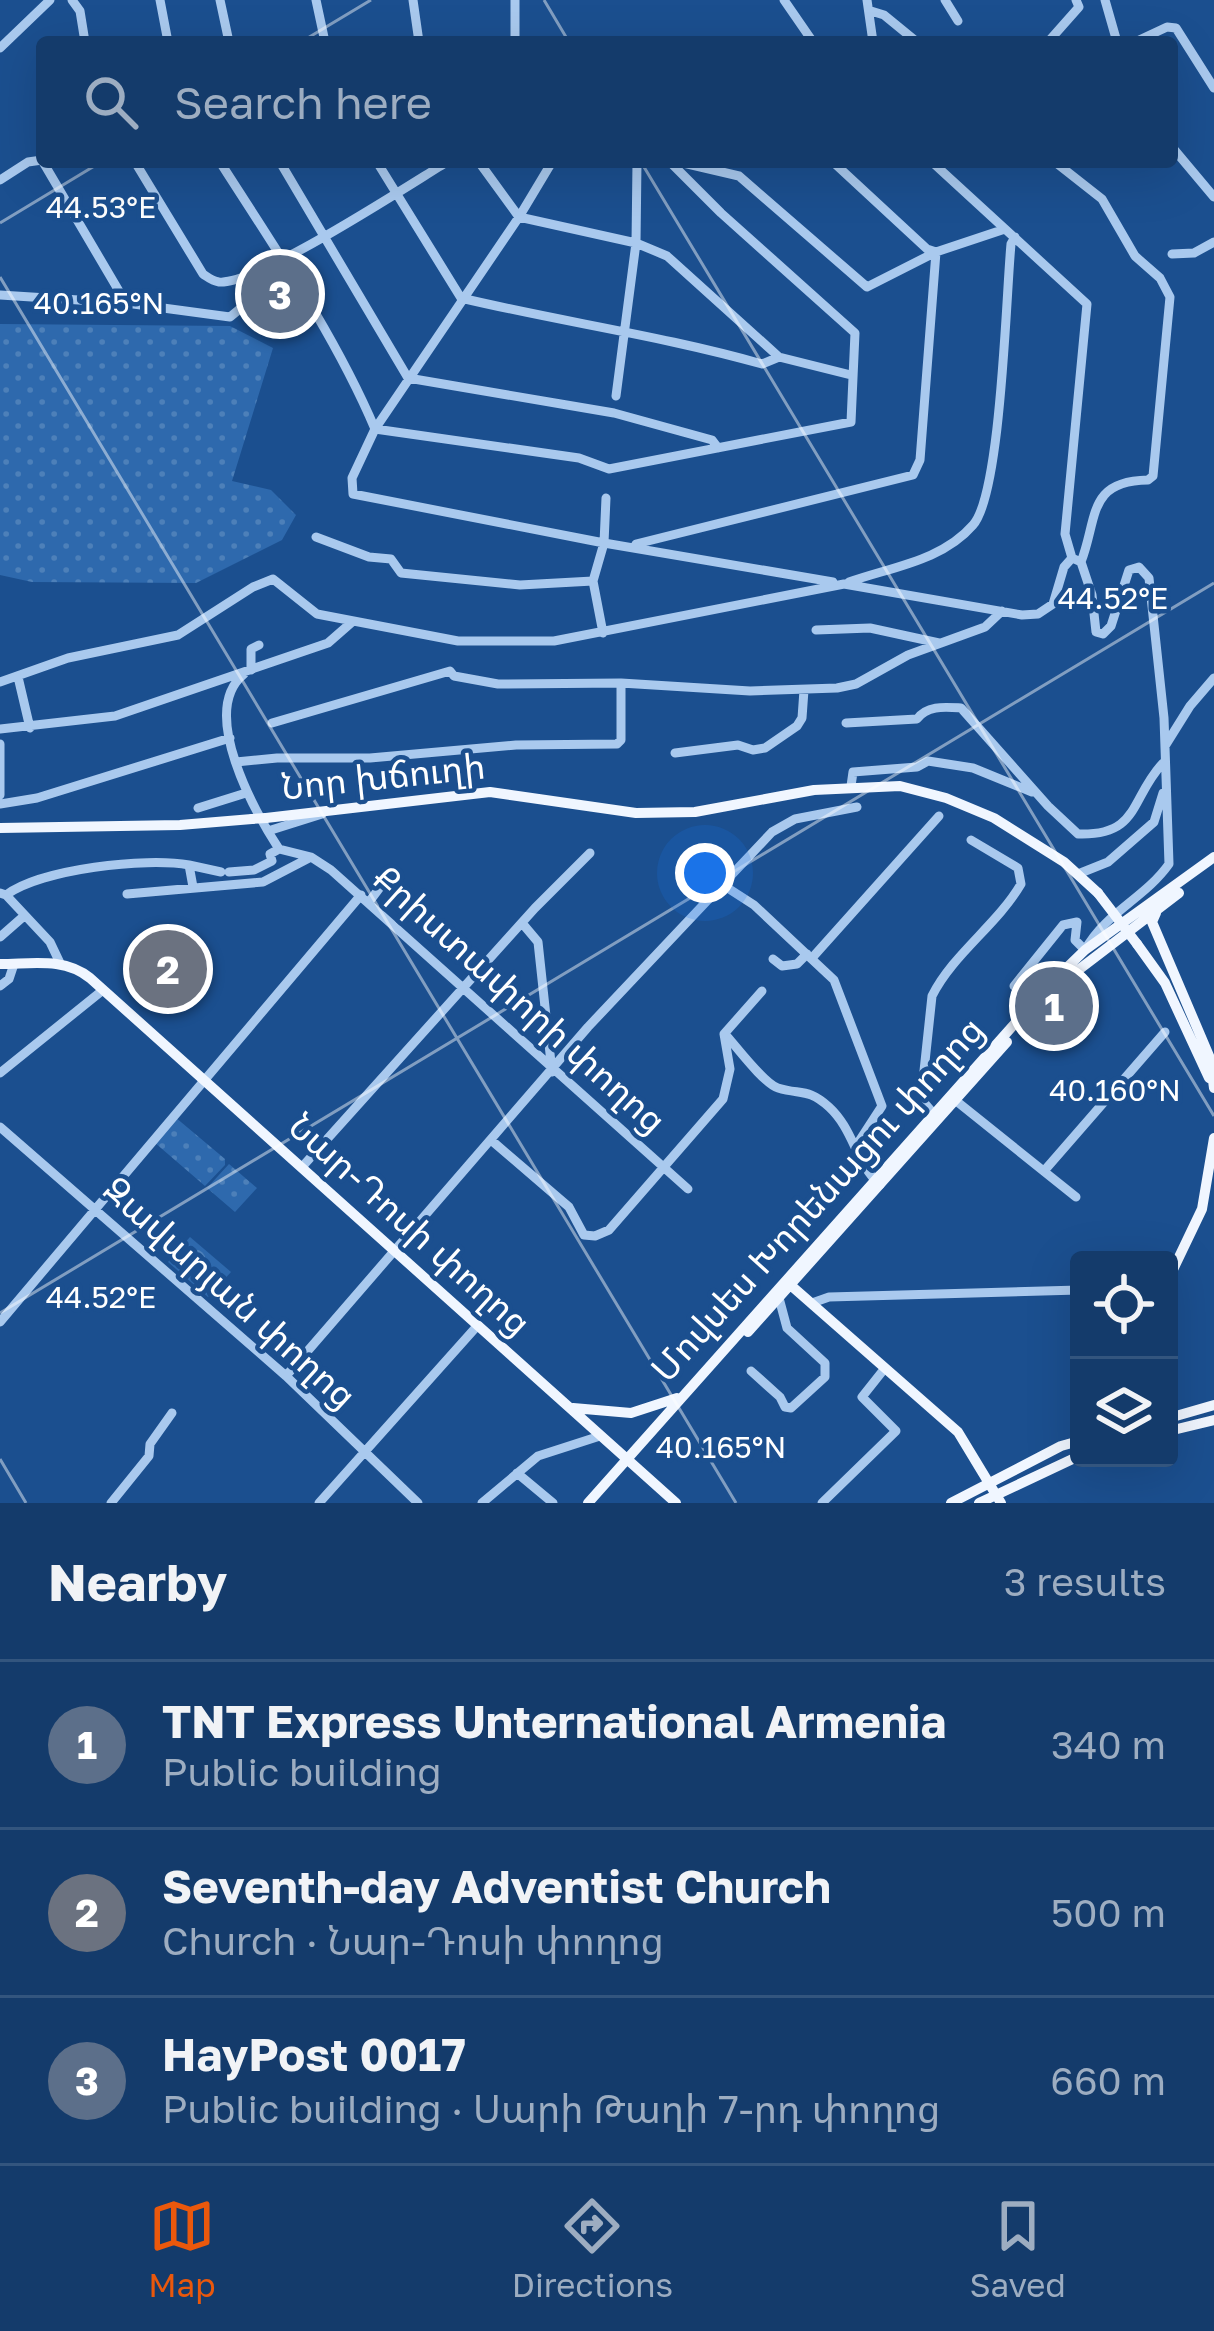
<!DOCTYPE html>
<meta charset="utf-8">
<style>
body{margin:0;font-family:"Golos Text","Noto Sans Armenian",sans-serif;background:#214673;color:#f1f3f6}
.controls{position:absolute;right:36px;bottom:36px;display:grid;overflow:hidden;border-radius:12px;box-shadow:0 12px 48px #0002}
.controls button{width:108px;height:108px;display:grid;place-items:center;padding:0;border:0;border-bottom:3px solid #33557e;background:#143b6b;color:#f1f3f6;font:60px sans-serif}
.you{position:absolute;left:705px;top:873px;width:42px;height:42px;margin:-30px;border:9px solid #fff;border-radius:50%;background:#1a73e8;box-shadow:0 0 0 18px #1a73e833}
.badge{display:grid;place-items:center;width:78px;height:78px;border-radius:50%;background:#ea580c;color:#fff;font-size:39px;font-weight:700}
.pin{position:absolute;translate:-50% -50%;border:6px solid #fff;box-shadow:0 3px 12px #0006}
.list{margin:0;padding:0;list-style:none}
h2{display:flex;justify-content:space-between;align-items:center;height:156px;margin:0;padding:0 48px;font-size:51px}
h2 small{font-size:39px;font-weight:400;color:#9dadc1}
.list li{display:grid;grid-template-columns:78px 1fr auto;gap:36px;align-items:center;box-sizing:border-box;height:168px;padding:0 48px;border-top:3px solid #33557e}
.list b{display:block;font-size:45px;white-space:nowrap}
.list p{margin:0;font-size:39px;white-space:nowrap;color:#9dadc1}
.list em{font-size:39px;font-style:normal;color:#9dadc1}
.icon{flex:none;width:66px;height:66px;fill:none;stroke:currentColor;stroke-width:2;stroke-linecap:round;stroke-linejoin:round}
.map{position:relative;flex:none;width:1214px;height:1503px;overflow:hidden}
.search{position:absolute;background:#143b6b;box-shadow:0 12px 48px #0002;left:36px;right:36px;top:36px;height:132px;display:flex;align-items:center;gap:30px;box-sizing:border-box;padding:0 42px;border-radius:12px;color:#9dadc1;font-size:45px}
.sheet{height:660px;background:#143b6b}
nav{display:flex;justify-content:space-around;align-items:center;box-sizing:border-box;height:168px;border-top:3px solid #33557e;background:#143b6b;font-size:33px;color:#9dadc1}
nav a{display:grid;justify-items:center;gap:6px}
nav .on{color:#ea580c}
.map>svg:first-child{display:block}
.grass{fill:url(#grass-dots)}
.park{fill:url(#park-crowns)}
.lines{fill:none;stroke-linecap:round;stroke-linejoin:round}
.minor{stroke:#a9c9ee;stroke-width:9}
.major{stroke:#f0f6ff;stroke-width:10}
.major-bridge{stroke:#f0f6ff;stroke-width:10}
.ticks{fill:none;stroke:#fff;stroke-width:3;stroke-opacity:0.45}
.labels{text-anchor:middle;stroke-width:9;stroke-linejoin:round;paint-order:stroke}
.street-label{font-size:36px;fill:#fff;stroke:#1b4f8f}
.ticks-label{font-size:30px;text-anchor:middle;fill:#fff;stroke:#1b4f8f;stroke-width:9;stroke-linejoin:round;paint-order:stroke}
</style>
<div class="map">
<svg width="1214" height="1503" viewBox="0 0 1214 1503">
<defs>
<pattern id="grass-dots" width="8" height="8" patternUnits="userSpaceOnUse" patternTransform="scale(3)"><rect width="8" height="8" fill="#2e69ad"/><path d="M2 2h.1M6 6h.1" fill="none" stroke="#4d80b9" stroke-width="1.8" stroke-linecap="round"/></pattern>
<pattern id="park-crowns" width="20" height="18" patternUnits="userSpaceOnUse" patternTransform="scale(3)"><rect width="20" height="18" fill="#2e69ad"/><path d="M2 6a3 3 0 1 1 6 0M12 15a3 3 0 1 1 6 0" fill="none" stroke="#4d80b9"/></pattern>
</defs>
<rect width="100%" height="100%" fill="#1b4f8f"/>
<path class="grass" d="M0,324L230,326L273,348L232,481L271,490L296,515L282,540L196,583L32,582L0,575Z
M175,1117L225,1159V1165L205,1186L154,1142Z
M229,1164L257,1188L235,1212L207,1188Z"/>
<path class="park" d="M190,1237L231,1272L208,1297L168,1262Z"/>
<g class="lines">
<path class="minor" d="M72,0L80,11L85,42
M160,0L168,42
M220,0L229,42
M316,0L325,42
M413,0L419,42
M515,0V42
M784,0L813,42
M867,0L873,42
M945,0L958,21
M1105,0L1117,42
M871,11L884,15L917,42
M1048,42L1079,7L1076,0
M1135,42L1167,27L1176,28L1214,88
M0,48L50,0
M1172,147L1214,197
M43,162L126,303
M135,162L203,274C209,278 212,281 219,282C255,286 409,185 447,162
M220,162C275,248 335,335 375,429
M280,162L408,378L614,413L712,440L718,448
M377,162L461,298C562,322 663,336 762,364L779,357L851,375
M479,162L519,217L636,243L667,256L779,357
M552,162L519,217L375,429L352,478L353,494L604,543L833,582
M679,162L739,176L867,287
M932,162L1087,304L1065,534L1072,558
M1055,162L1102,199L1135,256L1160,278L1170,297L1153,476L1148,480C1087,481 1098,518 1081,562
M0,180L28,162L42,160
M1172,254L1194,253L1214,242
M867,287L936,252L1005,229
M0,295L126,303L230,317L247,303L241,278
M616,396L636,243L637,162
M375,429L579,458L609,469L851,422L855,333L721,213L670,162
M316,537L369,557L391,559L401,573L520,585L593,581
M636,544L913,475L920,460L936,252L927,249L833,162
M849,582C891,567 942,561 973,525C1001,494 1006,296 1011,244L1015,237
M816,630L870,628L939,643
M603,633L593,581L604,543L606,498
M251,670V649L259,645
M244,674C198,711 255,812 279,849L311,857L331,870L688,1189
M18,677L30,728
M0,682L68,658L178,635L253,587L273,579L317,614L458,641H554L844,584L1022,615L1038,614L1053,604L1064,567L1072,558
M272,723L450,671L454,676L498,684L621,683L750,691L837,688L856,684L908,655L985,627L1002,611
M846,723L917,719C927,705 945,707 961,708L1048,806L1078,834C1140,836 1130,798 1163,763
M0,729L115,716L328,643L352,622
M0,744V795
M1165,746L1190,706L1214,678
M675,753L738,745L753,750L765,748L797,726L802,718L804,690
M236,762L277,758H370L516,745L617,744L621,740V683
M851,786L853,772L917,767L928,761L973,768L1032,792
M0,804L37,798L230,738
M198,808L246,793
M268,831L322,814
M189,865L221,872
M229,872L254,870L272,861L270,854L279,849
M1078,874L1108,862L1154,822L1163,793
M723,885L754,905L834,980L882,1106L856,1146
M0,893L6,895L50,942L60,963
M127,894L263,882L311,857
M6,895C41,869 146,857 189,865L193,887
M369,902L393,870
M522,923L538,942L552,1072
M0,937L24,916
M812,958L939,816
M773,959L782,966L797,964L807,954
M0,986L9,979L14,964
M1014,986L1063,925L1077,922L1075,940L1085,950C1105,913 1145,898 1169,864L1164,718L1149,578L1139,567L1129,570L1111,626L1103,634L1096,632L1092,595L1081,562L1072,558
M725,1034C736,1046 764,1084 778,1088C801,1095 808,1088 829,1107C854,1130 855,1162 880,1185
M0,1073L103,990
M955,1100L1076,1197
M938,1119L921,1099L932,996C953,954 997,925 1021,884L1018,868L971,840
M0,1127L286,1376L418,1503
M491,1140L569,1207L584,1235L595,1236L609,1230L723,1099L730,1069L724,1034L762,991
M302,1167L535,908L590,853
M1044,1171L1165,1032
M812,1303L829,1297L1079,1290
M0,1322L361,895
M751,1371L780,1397L785,1407L791,1408L825,1377V1363L787,1328L779,1298
M286,1376L588,1027L772,832L795,819L857,807
M517,1473L553,1503
M111,1503L149,1456L150,1444L172,1413
M319,1503L478,1325
M482,1503L538,1456L600,1436
M822,1503L896,1431L862,1397L885,1368"/>
<path class="major" d="M266,818L490,792L636,813L695,812L814,790L900,786L946,798L994,818L1064,862L1098,893
M0,828L180,825L252,819
M1156,913L1152,922L1210,1058L1214,1088
M1137,944L1165,983L1209,1078
M0,964C32,964 64,957 90,978L676,1503
M1060,984L1179,893
M1169,1278L1202,1209L1214,1138
M787,1282L958,1432L1001,1503
M748,1332L1007,1042
M573,1408L631,1413L677,1398
M1169,1418L1214,1405
M1169,1431L1214,1420
M588,1503L1051,983L1085,950L1214,857
M951,1503L1061,1446L1079,1441
M979,1503L1079,1456"/>
<path class="major-bridge" d="M252,819L266,818
M1098,893L1137,944"/>
</g>
<path class="ticks" d="M544,0L569,42M301,42L371,0M641,162L1214,1116M0,223L101,162M0,277L736,1503M0,1313L1214,583M0,1459L26,1503"/>
<g class="labels">
<g class="street-label">
<text transform="translate(383 776) rotate(-6)" y="13">Նոր խճուղի</text>
<text transform="translate(520 999) rotate(42)" y="13">Քրիստափորի փողոց</text>
<text transform="translate(817 1199) rotate(-48)" y="13">Մովսես Խորենացու փողոց</text>
<text transform="translate(410 1224) rotate(42)" y="13">Նար-Դոսի փողոց</text>
<text transform="translate(230 1292) rotate(42)" y="13">Զավարյան փողոց</text>
</g>
</g>
<g class="ticks-label">
<text x="101" y="218">44.53°E</text>
<text x="99" y="314">40.165°N</text>
<text x="1113" y="609">44.52°E</text>
<text x="1115" y="1101">40.160°N</text>
<text x="101" y="1308">44.52°E</text>
<text x="721" y="1458">40.165°N</text>
</g>
</svg>
<div class="controls">
<button><svg class="icon" aria-label="locate" viewBox="0 0 24 24"><circle cx="12" cy="12" r="6"/><path d="M12 2v4M12 18v4M2 12h4M18 12h4"/></svg></button>
<button><svg class="icon" aria-label="layers" viewBox="0 0 24 24"><path d="M12 4l9 5-9 5-9-5zM3 14l9 5 9-5"/></svg></button>
</div>
<div class="you"></div>
<div class="pin badge" style="left:1054px;top:1006px;background:#5c6f8a">1</div>
<div class="pin badge" style="left:168px;top:969px;background:#6b7280">2</div>
<div class="pin badge" style="left:280px;top:294px;background:#5c6f8a">3</div>
<div class="search"><svg class="icon" aria-label="search" viewBox="0 0 24 24"><circle cx="10" cy="10" r="6"/><path d="M15 15l6 6"/></svg>Search here</div>
</div>
<section class="sheet">
<h2>Nearby<small>3 results</small></h2>
<ul class="list">
<li><span class="badge" style="background:#5c6f8a">1</span><div><b>TNT Express Unternational Armenia</b><p>Public building</p></div><em>340 m</em></li>
<li><span class="badge" style="background:#6b7280">2</span><div><b>Seventh-day Adventist Church</b><p>Church · Նար-Դոսի փողոց</p></div><em>500 m</em></li>
<li><span class="badge" style="background:#5c6f8a">3</span><div><b>HayPost 0017</b><p>Public building · Սարի Թաղի 7-րդ փողոց</p></div><em>660 m</em></li>
</ul>
</section>
<nav>
<a class="on"><svg class="icon" aria-label="map" viewBox="0 0 24 24"><path d="M3 6l6-2 6 2 6-2v14l-6 2-6-2-6 2zM9 4v14M15 6v14"/></svg>Map</a>
<a><svg class="icon" aria-label="directions" viewBox="0 0 24 24"><path d="M12 3l9 9-9 9-9-9zM9 14v-3h6M13 9l2 2-2 2"/></svg>Directions</a>
<a><svg class="icon" aria-label="saved" viewBox="0 0 24 24"><path d="M7 4h10v16l-5-4-5 4z"/></svg>Saved</a>
</nav>
